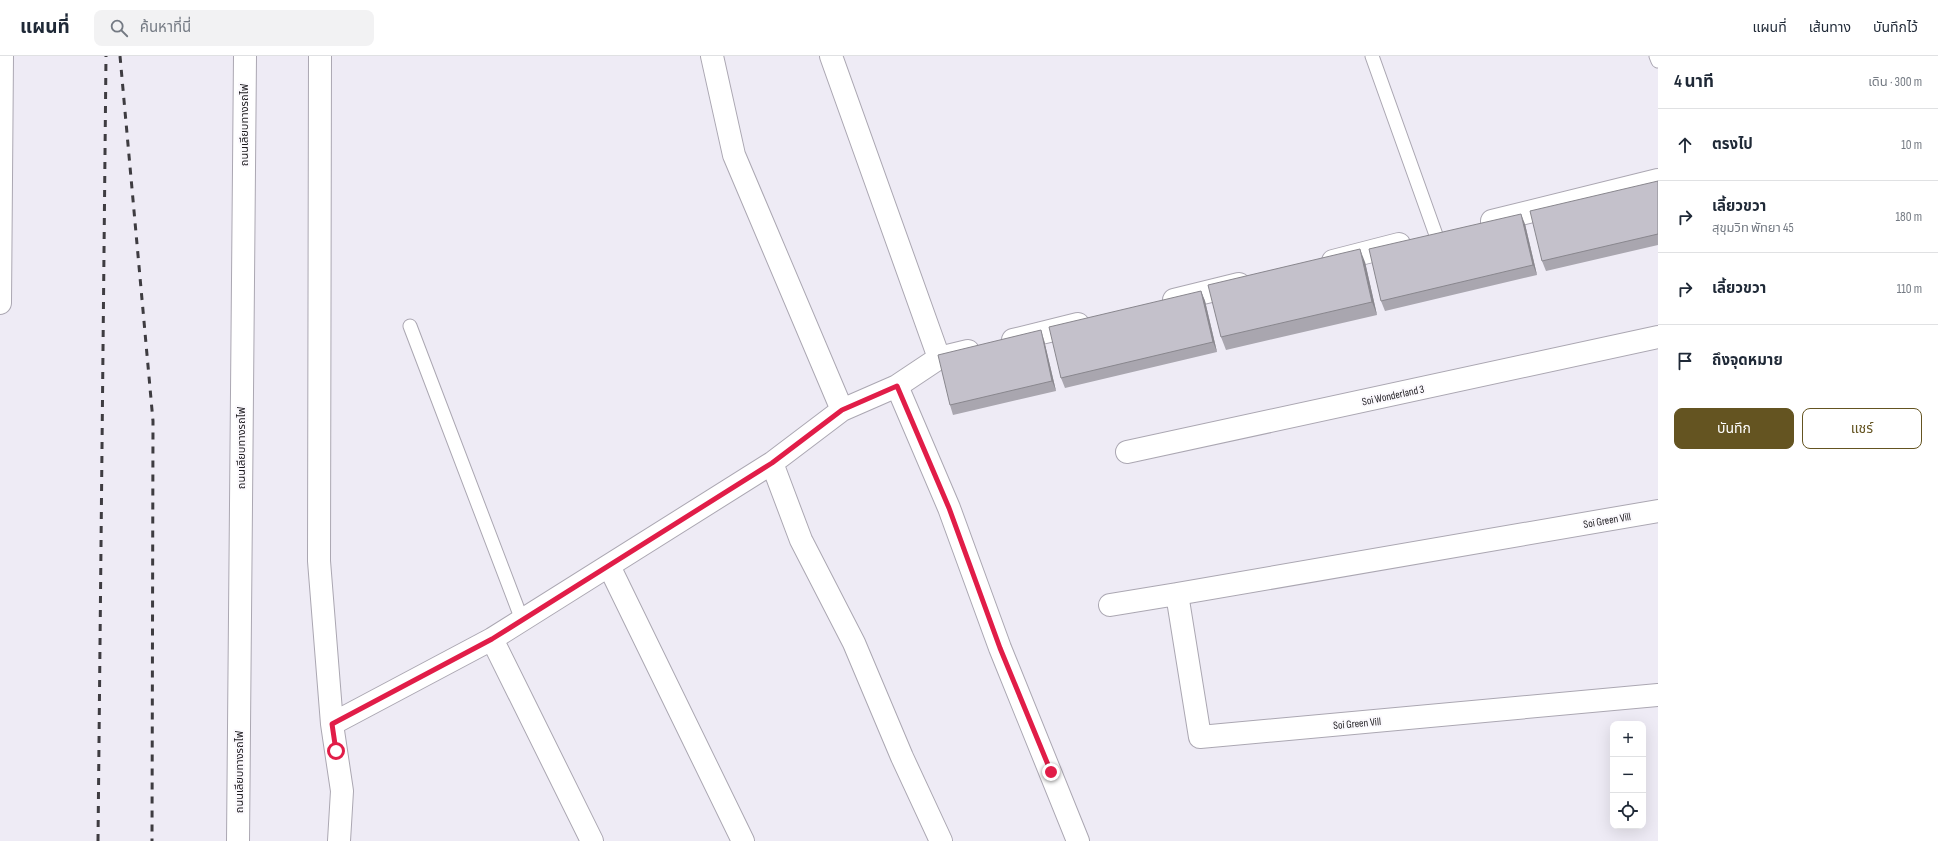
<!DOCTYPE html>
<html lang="th">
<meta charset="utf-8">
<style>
body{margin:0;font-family:"Sofia Sans Condensed","Noto Sans Thai",sans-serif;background:#f2f2f3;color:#1f2937}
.controls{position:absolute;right:12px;bottom:12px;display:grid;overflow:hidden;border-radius:8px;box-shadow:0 4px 16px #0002}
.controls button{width:36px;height:36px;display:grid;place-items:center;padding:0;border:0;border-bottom:1px solid #e0e1e3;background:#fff;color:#1f2937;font:20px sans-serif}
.stop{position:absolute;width:12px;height:12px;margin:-9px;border:3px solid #e11d48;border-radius:50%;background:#fff}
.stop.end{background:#e11d48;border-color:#fff;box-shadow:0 1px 4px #0008}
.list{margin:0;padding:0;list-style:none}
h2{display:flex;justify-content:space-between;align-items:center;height:52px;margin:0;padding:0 16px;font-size:17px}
h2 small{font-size:13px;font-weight:400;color:#747a83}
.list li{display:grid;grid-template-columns:26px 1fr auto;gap:12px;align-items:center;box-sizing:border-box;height:72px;padding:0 16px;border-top:1px solid #e0e1e3}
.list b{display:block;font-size:15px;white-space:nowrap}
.list p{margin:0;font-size:13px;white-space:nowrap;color:#747a83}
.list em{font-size:13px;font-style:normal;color:#747a83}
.actions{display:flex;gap:8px;padding:12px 16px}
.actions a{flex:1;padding:9px 0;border:1px solid #645421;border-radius:8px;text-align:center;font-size:14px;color:#645421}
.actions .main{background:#645421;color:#fff}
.icon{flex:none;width:22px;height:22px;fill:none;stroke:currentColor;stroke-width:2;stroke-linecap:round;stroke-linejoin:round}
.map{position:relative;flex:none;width:1658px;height:785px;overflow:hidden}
header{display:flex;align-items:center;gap:24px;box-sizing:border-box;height:56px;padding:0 20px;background:#fff;border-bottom:1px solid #e0e1e3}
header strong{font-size:19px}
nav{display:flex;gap:22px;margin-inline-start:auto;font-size:14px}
.search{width:280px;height:36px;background:#f2f2f3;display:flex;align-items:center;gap:10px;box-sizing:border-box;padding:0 14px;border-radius:8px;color:#747a83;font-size:15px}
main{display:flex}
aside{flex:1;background:#fff}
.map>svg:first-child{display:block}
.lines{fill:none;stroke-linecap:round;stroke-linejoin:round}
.service-casing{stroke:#aba7b2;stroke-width:15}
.minor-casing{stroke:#aba7b2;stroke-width:24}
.tertiary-casing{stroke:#aba7b2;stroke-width:24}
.service{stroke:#fff;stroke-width:13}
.minor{stroke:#fff;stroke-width:22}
.tertiary{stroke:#fff;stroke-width:22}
.rail{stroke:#3e3c41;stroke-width:3;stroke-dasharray:7 7;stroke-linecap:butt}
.wall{fill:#a9a6af}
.shaded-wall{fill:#89878e}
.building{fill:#c4c1cb;stroke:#89878e}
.route{stroke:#e11d48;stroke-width:5}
.labels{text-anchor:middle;stroke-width:4;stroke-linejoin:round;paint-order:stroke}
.street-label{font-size:11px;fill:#1d1b1f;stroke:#fbf9fd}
</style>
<header>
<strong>แผนที่</strong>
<div class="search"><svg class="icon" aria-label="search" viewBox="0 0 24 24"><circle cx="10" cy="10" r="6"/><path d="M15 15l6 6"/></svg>ค้นหาที่นี่</div>
<nav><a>แผนที่</a><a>เส้นทาง</a><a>บันทึกไว้</a></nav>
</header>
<main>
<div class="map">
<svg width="1658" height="785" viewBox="0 0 1658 785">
<rect width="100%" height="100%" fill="#eeebf5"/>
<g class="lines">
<g class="service-casing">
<path id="service" d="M1372,0L1436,179
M1656,0L1658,5
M410,270L522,564"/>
</g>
<g class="minor-casing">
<path id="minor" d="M320,0L319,505L332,668L342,735L339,785
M712,0L734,99L842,354
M831,0L939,302
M1492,165L1658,124
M1333,205L1399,188
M1174,244L1239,228
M1013,284L1078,268
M897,330L949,452L1000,592L1078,785
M1127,396L1658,281
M772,407L801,484L854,587L902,701L941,785
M1658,455L1177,538L1200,681L1658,639
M609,510L743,785
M1110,549L1177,538
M492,583L592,785
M332,668L492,583L772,407L842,354L897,330L939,302L968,295"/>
</g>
<g class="tertiary-casing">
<path id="tertiary" d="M0,247L2,0
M238,785L245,0"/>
</g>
<use href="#service" class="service"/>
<use href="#minor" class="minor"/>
<use href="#tertiary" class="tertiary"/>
<path class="rail" d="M120,0L153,365L152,785
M98,785L106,0"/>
</g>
<path class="wall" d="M1658,125V189L1546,215L1542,205Z
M1525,168L1537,219L1385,255L1381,245Z
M1365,206L1377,259L1226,294L1221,281Z
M1201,235L1205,245L1217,296L1065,332L1061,322Z
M1044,284L1056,335L953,359L950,349Z"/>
<path class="shaded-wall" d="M1521,158L1525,168L1537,219L1533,209Z
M1360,193L1365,206L1377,259L1372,246Z
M1201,235L1205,245L1217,296L1213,286Z
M1041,274L1044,284L1056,335L1052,325Z"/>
<path class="building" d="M1658,125V178L1542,205L1530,155Z
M1521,158L1533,209L1381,245L1369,193Z
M1360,193L1372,246L1221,281L1208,229Z
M1201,235L1213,286L1061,322L1049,271Z
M1041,274L1052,325L950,349L938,299Z"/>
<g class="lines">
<path class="route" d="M336,695L332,668L492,583L772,407L842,354L897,330L949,452L1000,592L1051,716"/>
</g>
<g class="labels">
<g class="street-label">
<text transform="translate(244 69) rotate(-90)" y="4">ถนนเลียบทางรถไฟ</text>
<text transform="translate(1393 339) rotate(-12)" y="4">Soi Wonderland 3</text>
<text transform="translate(241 392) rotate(-90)" y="4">ถนนเลียบทางรถไฟ</text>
<text transform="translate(1607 464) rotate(-10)" y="4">Soi Green Vill</text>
<text transform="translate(1357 667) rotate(-5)" y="4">Soi Green Vill</text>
<text transform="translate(239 716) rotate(-90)" y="4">ถนนเลียบทางรถไฟ</text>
</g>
</g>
</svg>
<div class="controls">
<button>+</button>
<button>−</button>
<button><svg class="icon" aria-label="locate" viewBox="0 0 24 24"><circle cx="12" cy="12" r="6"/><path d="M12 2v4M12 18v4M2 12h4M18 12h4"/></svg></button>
</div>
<div class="stop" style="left:336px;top:695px"></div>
<div class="stop end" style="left:1051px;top:716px"></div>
</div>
<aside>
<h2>4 นาที<small>เดิน · 300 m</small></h2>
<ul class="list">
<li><svg class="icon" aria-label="ahead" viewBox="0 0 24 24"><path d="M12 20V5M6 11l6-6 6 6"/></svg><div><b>ตรงไป</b></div><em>10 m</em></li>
<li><svg class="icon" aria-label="right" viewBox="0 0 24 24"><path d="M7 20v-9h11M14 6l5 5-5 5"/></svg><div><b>เลี้ยวขวา</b><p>สุขุมวิท พัทยา 45</p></div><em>180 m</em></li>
<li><svg class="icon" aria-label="right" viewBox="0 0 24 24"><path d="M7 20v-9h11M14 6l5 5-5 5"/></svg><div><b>เลี้ยวขวา</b></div><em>110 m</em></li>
<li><svg class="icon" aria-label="arrive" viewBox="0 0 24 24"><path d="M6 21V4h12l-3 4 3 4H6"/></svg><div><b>ถึงจุดหมาย</b></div></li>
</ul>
<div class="actions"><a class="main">บันทึก</a><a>แชร์</a></div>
</aside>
</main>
